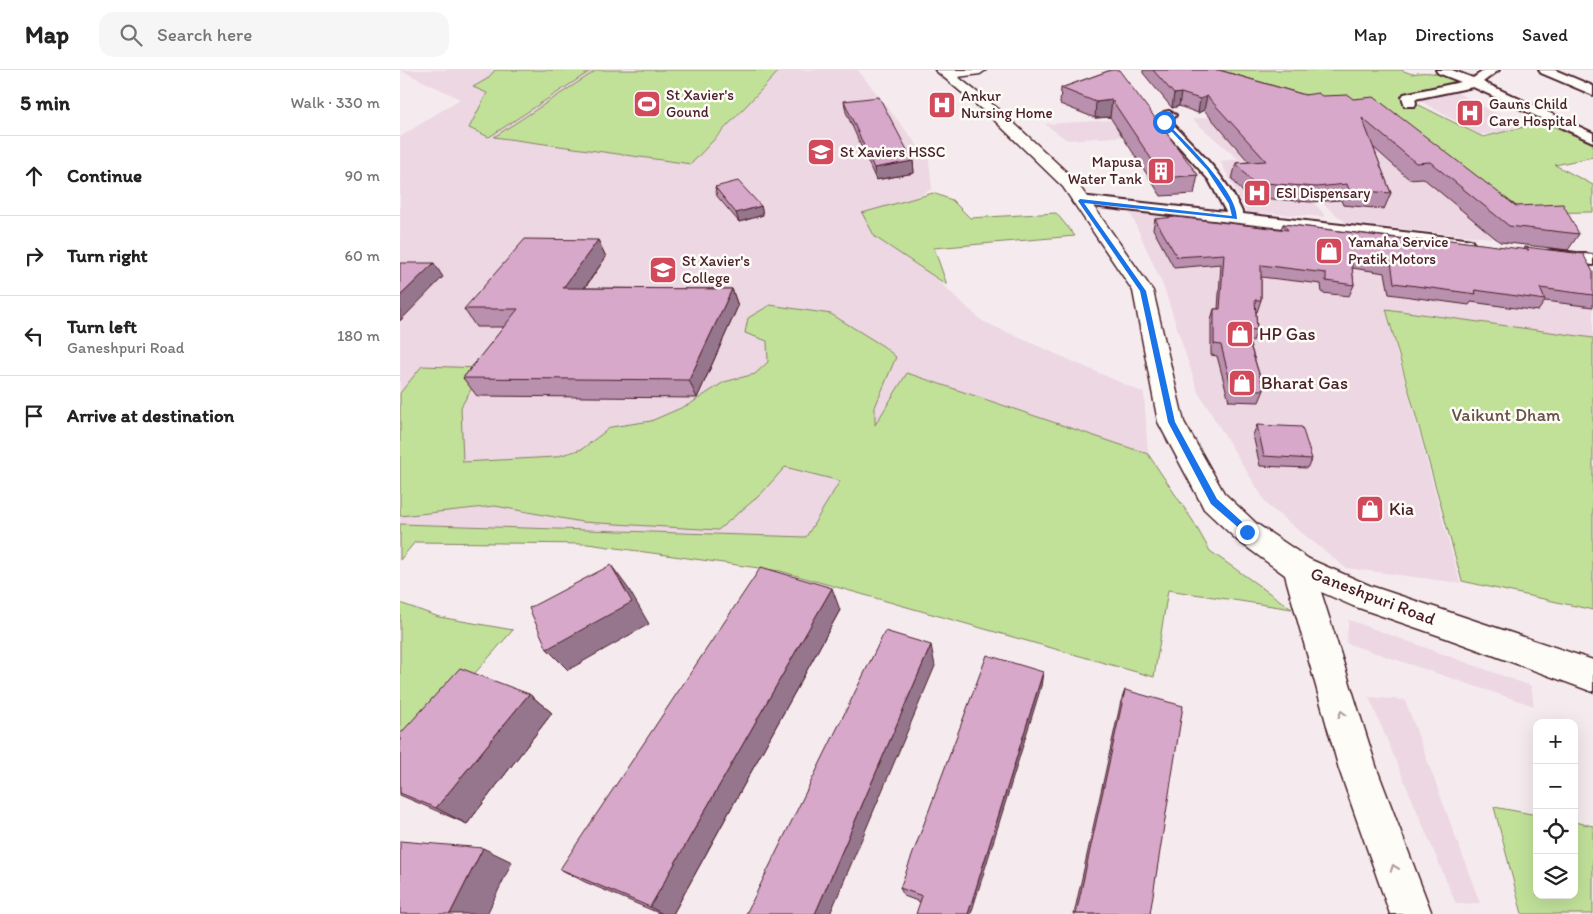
<!DOCTYPE html>
<meta charset="utf-8">
<style>
body{margin:0;font-family:Itim,sans-serif;background:#f6f6f6;color:#222}
.controls{position:absolute;right:15px;bottom:15px;display:grid;overflow:hidden;border-radius:10px;box-shadow:0 5px 20px #0002}
.controls button{width:45px;height:45px;display:grid;place-items:center;padding:0;border:0;border-bottom:1px solid #e0e0e0;background:#fff;color:#222;font:25px sans-serif}
.stop{position:absolute;width:15px;height:15px;margin:-11px;border:4px solid #1a73e8;border-radius:50%;background:#fff}
.stop.end{background:#1a73e8;border-color:#fff;box-shadow:0 1px 5px #0008}
.list{margin:0;padding:0;list-style:none}
h2{display:flex;justify-content:space-between;align-items:center;height:65px;margin:0;padding:0 20px;font-size:21px}
h2 small{font-size:16px;font-weight:400;color:#767676}
.list li{display:grid;grid-template-columns:32px 1fr auto;gap:15px;align-items:center;box-sizing:border-box;height:80px;padding:0 20px;border-top:1px solid #e0e0e0}
.list b{display:block;font-size:19px;white-space:nowrap}
.list p{margin:0;font-size:16px;white-space:nowrap;color:#767676}
.list em{font-size:16px;font-style:normal;color:#767676}
.icon{flex:none;width:28px;height:28px;fill:none;stroke:currentColor;stroke-width:2;stroke-linecap:round;stroke-linejoin:round}
.map{position:relative;flex:none;width:1193px;height:844px;overflow:hidden}
header{display:flex;align-items:center;gap:30px;box-sizing:border-box;height:70px;padding:0 25px;background:#fff;border-bottom:1px solid #e0e0e0}
header strong{font-size:24px}
nav{display:flex;gap:28px;margin-inline-start:auto;font-size:18px}
.search{width:350px;height:45px;background:#f6f6f6;display:flex;align-items:center;gap:12px;box-sizing:border-box;padding:0 18px;border-radius:15px;color:#767676;font-size:19px}
main{display:flex}
aside{flex:1;background:#fff}
.map>svg:first-child{display:block}
.built{fill:#ecd7e3}
.green{fill:#c1e199;stroke:#868062}
.lines{fill:none;stroke-linecap:round;stroke-linejoin:round}
.street-casing{stroke:#4a1f2b;stroke-width:4}
.secondary-casing{stroke:#4a1f2b;stroke-width:3}
.street{fill:#fdfcf7;fill-rule:evenodd}
.secondary{fill:#fdfcf7;fill-rule:evenodd}
.wall{fill:#b990ad;stroke:#4a1f2b}
.shaded-wall{fill:#96768d;stroke:#4a1f2b}
.building{fill:#d7a8c9;stroke:#4a1f2b}
.oneway{stroke:#ac999b}
.route{fill:#1a73e8}
.labels{text-anchor:middle;stroke-width:5;stroke-linejoin:round;paint-order:stroke}
.far-poi-label{font-size:15px;fill:#4a1f2b;stroke:#fdfcf7;text-anchor:start}
.poi-label{font-size:18px;fill:#4a1f2b;stroke:#fdfcf7;text-anchor:start}
.park-label{font-size:18px;fill:#685046;stroke:#fdfcf7}
.street-label{font-size:18px;fill:#4a1f2b;stroke:#fdfcf7}
</style>
<header>
<strong>Map</strong>
<div class="search"><svg class="icon" aria-label="search" viewBox="0 0 24 24"><circle cx="10" cy="10" r="6"/><path d="M15 15l6 6"/></svg>Search here</div>
<nav><a>Map</a><a>Directions</a><a>Saved</a></nav>
</header>
<main>
<aside>
<h2>5 min<small>Walk · 330 m</small></h2>
<ul class="list">
<li><svg class="icon" aria-label="ahead" viewBox="0 0 24 24"><path d="M12 20V5M6 11l6-6 6 6"/></svg><div><b>Continue</b></div><em>90 m</em></li>
<li><svg class="icon" aria-label="right" viewBox="0 0 24 24"><path d="M7 20v-9h11M14 6l5 5-5 5"/></svg><div><b>Turn right</b></div><em>60 m</em></li>
<li><svg class="icon" aria-label="left" viewBox="0 0 24 24"><path d="M17 20v-9H6M10 6l-5 5 5 5"/></svg><div><b>Turn left</b><p>Ganeshpuri Road</p></div><em>180 m</em></li>
<li><svg class="icon" aria-label="arrive" viewBox="0 0 24 24"><path d="M6 21V4h12l-3 4 3 4H6"/></svg><div><b>Arrive at destination</b></div></li>
</ul>
</aside>
<div class="map">
<svg width="1193" height="844" viewBox="0 0 1193 844">
<rect width="100%" height="100%" fill="#f5ebee"/>
<filter id="ink" filterUnits="userSpaceOnUse"><feTurbulence type="fractalNoise" baseFrequency=".02" numOctaves="2"/><feDisplacementMap in="SourceGraphic" scale="10" xChannelSelector="R" yChannelSelector="G"/><feConvolveMatrix kernelMatrix="1 2 1 2 8 2 1 2 1" color-interpolation-filters="sRGB"/></filter>
<g filter="url(#ink)">
<path class="built" d="M0,0H458L529,90L532,119L472,150L582,251L744,323L748,384L507,303L406,467L0,454V67L60,29Z
M1056,22L1125,58L1080,65L1017,29Z
M953,30L1148,174L946,153L894,109L926,147L847,142L820,91L850,88L838,89L792,49Z
M747,48L761,64L667,70L645,54Z
M730,142L1193,198V268L985,239L1060,513L946,498L868,436L798,322L764,218Z
M949,550L1131,616L1134,636L946,573Z
M969,627L1005,630L1080,833L1056,834Z"/>
<path class="green" d="M95,0H192L89,67L69,58L87,23L73,17L87,9Z
M197,0H380L291,94L94,67Z
M789,0H1001L1012,4C1031,0 1044,5 1063,13L1001,26L1083,67L1144,52L1193,74V87L1155,95L1193,115V142L1118,143L969,41Z
M533,123L552,130L570,148L656,143L675,166L534,178L547,215L475,167L462,143Z
M370,235L431,244L483,276L496,287L475,337V355L507,303L748,384L793,451L810,481L892,539L768,520L754,607L380,501L188,474L15,472L0,490V454L406,467L440,411L385,397L360,425L318,460L182,452L95,436L0,446V323L22,296L83,298L61,337L63,392L155,387L182,379L211,357L251,351L290,334L324,312L355,304L368,292L367,271L345,263L348,248Z
M986,239L1193,268V540L1062,511Z
M0,533L39,547L113,560L0,688Z
M1094,737L1137,745V825H1174V752L1193,756V844H1122Z"/>
<g class="lines">
<g class="street-casing">
<path id="street" d="M1036,0H1052L1073,8L1085,0H1099L1083,12L1193,63V72L1073,17L1015,29L1016,33L1015,36H1005L1002,27L1004,24L1061,12L1038,3Z
M1139,0H1155L1193,16V25L1141,3Z
M769,41L776,45L771,52C798,80 827,107 843,144L1065,169L1071,170L1074,174L1071,178L1065,179L674,134L672,131L674,128L680,126L826,142L809,110L757,52L764,42Z
M1152,180L1193,185V195L1146,189L1143,185L1146,181Z"/>
</g>
<g class="secondary-casing">
<path id="secondary" d="M535,0H586L580,4L558,7L602,42L675,110L753,221L784,352L824,423L857,454L909,489L971,516L1193,590V622L1046,568L953,536L921,522L977,699L1032,844H990L939,699L885,505L837,470L804,439L800,431L758,352L733,221L663,117L592,48Z"/>
</g>
<use href="#street" class="street"/>
<use href="#secondary" class="secondary"/>
</g>
<path class="wall" d="M711,0L798,105L794,124L761,126L710,47L695,48L660,34L661,18Z
M743,0H819L905,25L953,29L1116,136L1179,164L1168,180L1100,172L1023,108L1009,109L973,77L991,123L984,139L943,135L941,130L910,132L847,127L832,109L836,93L849,92L804,40L798,43L779,36L772,38L743,3Z
M444,31L513,91L514,103L476,110L446,42Z
M315,117L361,136L363,145L339,152L317,126Z
M755,149L881,159L883,154L1032,172L1034,168L1124,180L1125,177L1193,225V237L1145,231L1138,241L1071,232L1069,235L989,224L985,203L952,198L954,215L949,226L922,223L921,214L861,207V230L857,242L856,241L857,260L853,271H849L864,320L859,332L829,331L817,286L811,285V250L814,239H818L821,194L774,198L753,159Z
M198,170L206,187L185,218L332,219L338,236L297,328L77,326L63,308L104,257H76L64,239Z
M857,355L912,389L907,398L860,396L853,365Z
M440,540L273,844H261L185,812L160,799Z
M641,617L520,832L504,826L500,818Z
M725,620L750,844H674L721,631Z
M129,624L152,643L67,754L0,725V664Z"/>
<path class="shaded-wall" d="M781,23L779,36L772,38L774,24Z
M807,26L804,40L798,43L800,29Z
M712,30L710,47L695,48L696,32Z
M513,91L514,103L476,110L474,98Z
M361,136L363,145L339,152L336,143Z
M198,170L206,187L172,235L163,218Z
M34,193L43,207L0,251V226Z
M332,219L338,236L297,328L289,310Z
M211,495L228,518L249,554L168,600L147,579Z
M432,518L440,540L273,844H263L250,837Z
M531,575L535,596L430,844H415Z
M643,602L641,617L571,844H568Z
M129,624L152,643L67,754L36,738Z
M83,778L112,792L87,844H50Z"/>
<path class="building" d="M711,0H719L798,105L764,108L712,30L696,32L661,18Z
M753,0H819L905,25L918,23L922,26L948,25L953,29L974,27L1116,136L1163,134L1179,164L1109,156L1030,92L1016,93L962,48L991,123L949,120L947,114L916,117L852,112L836,93L866,91L807,26L800,29L781,23L774,24Z
M479,27L513,91L474,98L444,31Z
M338,111L361,136L336,143L315,117Z
M776,147L888,160L883,154L1035,173L1034,168L1129,180L1125,177L1183,184L1193,202V225L1140,218L1145,230L1075,220L1076,224L994,213L991,192L951,187L954,215L926,211V203L861,195V230H855L857,260L845,259L864,320L832,319L821,275L814,274V239H820L824,184L777,187L755,149Z
M125,169L198,170L163,218L332,219L289,310L63,308L118,239H64Z
M0,193H34L0,226Z
M857,355L902,357L912,389L864,386Z
M211,495L232,532L147,579L129,538Z
M361,497L432,518L250,837L160,799Z
M485,561L531,575L415,844H346Z
M587,585L643,602L568,844H516L522,826L500,818Z
M60,598L129,624L36,738L0,723V664Z
M725,620L783,636L750,844H676Z
M0,771L83,778L50,844H0Z"/>
<defs><path id="oneway-chevron" d="M-2-3.5L2.5 0L-2 3.5" fill="none" stroke-width="1.6" stroke-linecap="round" stroke-linejoin="round" transform="scale(1.25)"/></defs>
<g class="oneway">
<use href="#oneway-chevron" transform="translate(942 644) rotate(-106)"/>
<use href="#oneway-chevron" transform="translate(994 798) rotate(-110)"/>
</g>
</g>
<path class="route" d="M762,51H765C785,72 838,121 837,149L684,133L746,221L775,352L817,429L850,459L851,462L847,465L811,434L768,352L740,221L678,131L680,129L832,146L829,134L807,100Z"/>
<defs>
<g id="stadium-square" transform="scale(1.4375)"><rect x="-9" y="-9" width="18" height="18" rx="4" fill="#d1495b" stroke="#fdfcf7"/><path d="M0-5a6.5 5 0 1 0 0 10a6.5 5 0 1 0 0-10ZM-3.5-1.8h7v3.6h-7Z" fill="#fff"/></g>
<g id="hospital-square" transform="scale(1.4375)"><rect x="-9" y="-9" width="18" height="18" rx="4" fill="#d1495b" stroke="#fdfcf7"/><path d="M-5-5h3v3.5h4V-5h3V5h-3V1.5h-4V5h-3Z" fill="#fff"/></g>
<g id="university-square" transform="scale(1.4375)"><rect x="-9" y="-9" width="18" height="18" rx="4" fill="#d1495b" stroke="#fdfcf7"/><path d="M0-5L7-2L0 1L-7-2ZM-4 1L0 2.5L4 1V4Q0 6-4 4Z" fill="#fff"/></g>
<g id="building-square" transform="scale(1.4375)"><rect x="-9" y="-9" width="18" height="18" rx="4" fill="#d1495b" stroke="#fdfcf7"/><path d="M-4-6H4V6H1V3H-1V6H-4ZM-2.5-4.3h1.7v1.8h-1.7ZM.8-4.3h1.7v1.8H.8ZM-2.5-1h1.7V.8h-1.7ZM.8-1h1.7V.8H.8Z" fill="#fff"/></g>
<g id="shop-square" transform="scale(1.4375)"><rect x="-9" y="-9" width="18" height="18" rx="4" fill="#d1495b" stroke="#fdfcf7"/><path d="M-5-2.5h2.3a2.7 3.5 0 0 1 5.4 0H5L5.5 6h-11ZM-1.5-2.5h3a1.5 2.3 0 0 0-3 0Z" fill="#fff"/></g>
</defs>
<g fill-rule="evenodd">
<use href="#stadium-square" x="247" y="34"/>
<use href="#hospital-square" x="542" y="35"/>
<use href="#hospital-square" x="1070" y="43"/>
<use href="#university-square" x="421" y="82"/>
<use href="#building-square" x="761" y="101"/>
<use href="#hospital-square" x="857" y="123"/>
<use href="#shop-square" x="929" y="181"/>
<use href="#university-square" x="263" y="200"/>
<use href="#shop-square" x="840" y="264"/>
<use href="#shop-square" x="842" y="313"/>
<use href="#shop-square" x="970" y="439"/>
</g>
<g class="labels">
<g class="far-poi-label">
<text x="266" y="30">St Xavier's<tspan x="266" dy="17">Gound</tspan></text>
<text x="561" y="31">Ankur<tspan x="561" dy="17">Nursing Home</tspan></text>
<text x="1089" y="39">Gauns Child<tspan x="1089" dy="17">Care Hospital</tspan></text>
<text x="440" y="87">St Xaviers HSSC</text>
<text x="742" y="97" text-anchor="end">Mapusa<tspan x="742" dy="17">Water Tank</tspan></text>
<text x="876" y="128">ESI Dispensary</text>
<text x="948" y="177">Yamaha Service<tspan x="948" dy="17">Pratik Motors</tspan></text>
<text x="282" y="196">St Xavier's<tspan x="282" dy="17">College</tspan></text>
</g>
<g class="poi-label">
<text x="859" y="270">HP Gas</text>
<text x="861" y="319">Bharat Gas</text>
<text x="989" y="445">Kia</text>
</g>
<g class="park-label">
<text x="1106" y="351">Vaikunt Dham</text>
</g>
<g class="street-label">
<text transform="translate(973 526) rotate(21)" y="6">Ganeshpuri Road</text>
</g>
</g>
</svg>
<div class="controls">
<button>+</button>
<button>−</button>
<button><svg class="icon" aria-label="locate" viewBox="0 0 24 24"><circle cx="12" cy="12" r="6"/><path d="M12 2v4M12 18v4M2 12h4M18 12h4"/></svg></button>
<button><svg class="icon" aria-label="layers" viewBox="0 0 24 24"><path d="M12 4l9 5-9 5-9-5zM3 14l9 5 9-5"/></svg></button>
</div>
<div class="stop" style="left:764px;top:52px"></div>
<div class="stop end" style="left:847px;top:462px"></div>
</div>
</main>
